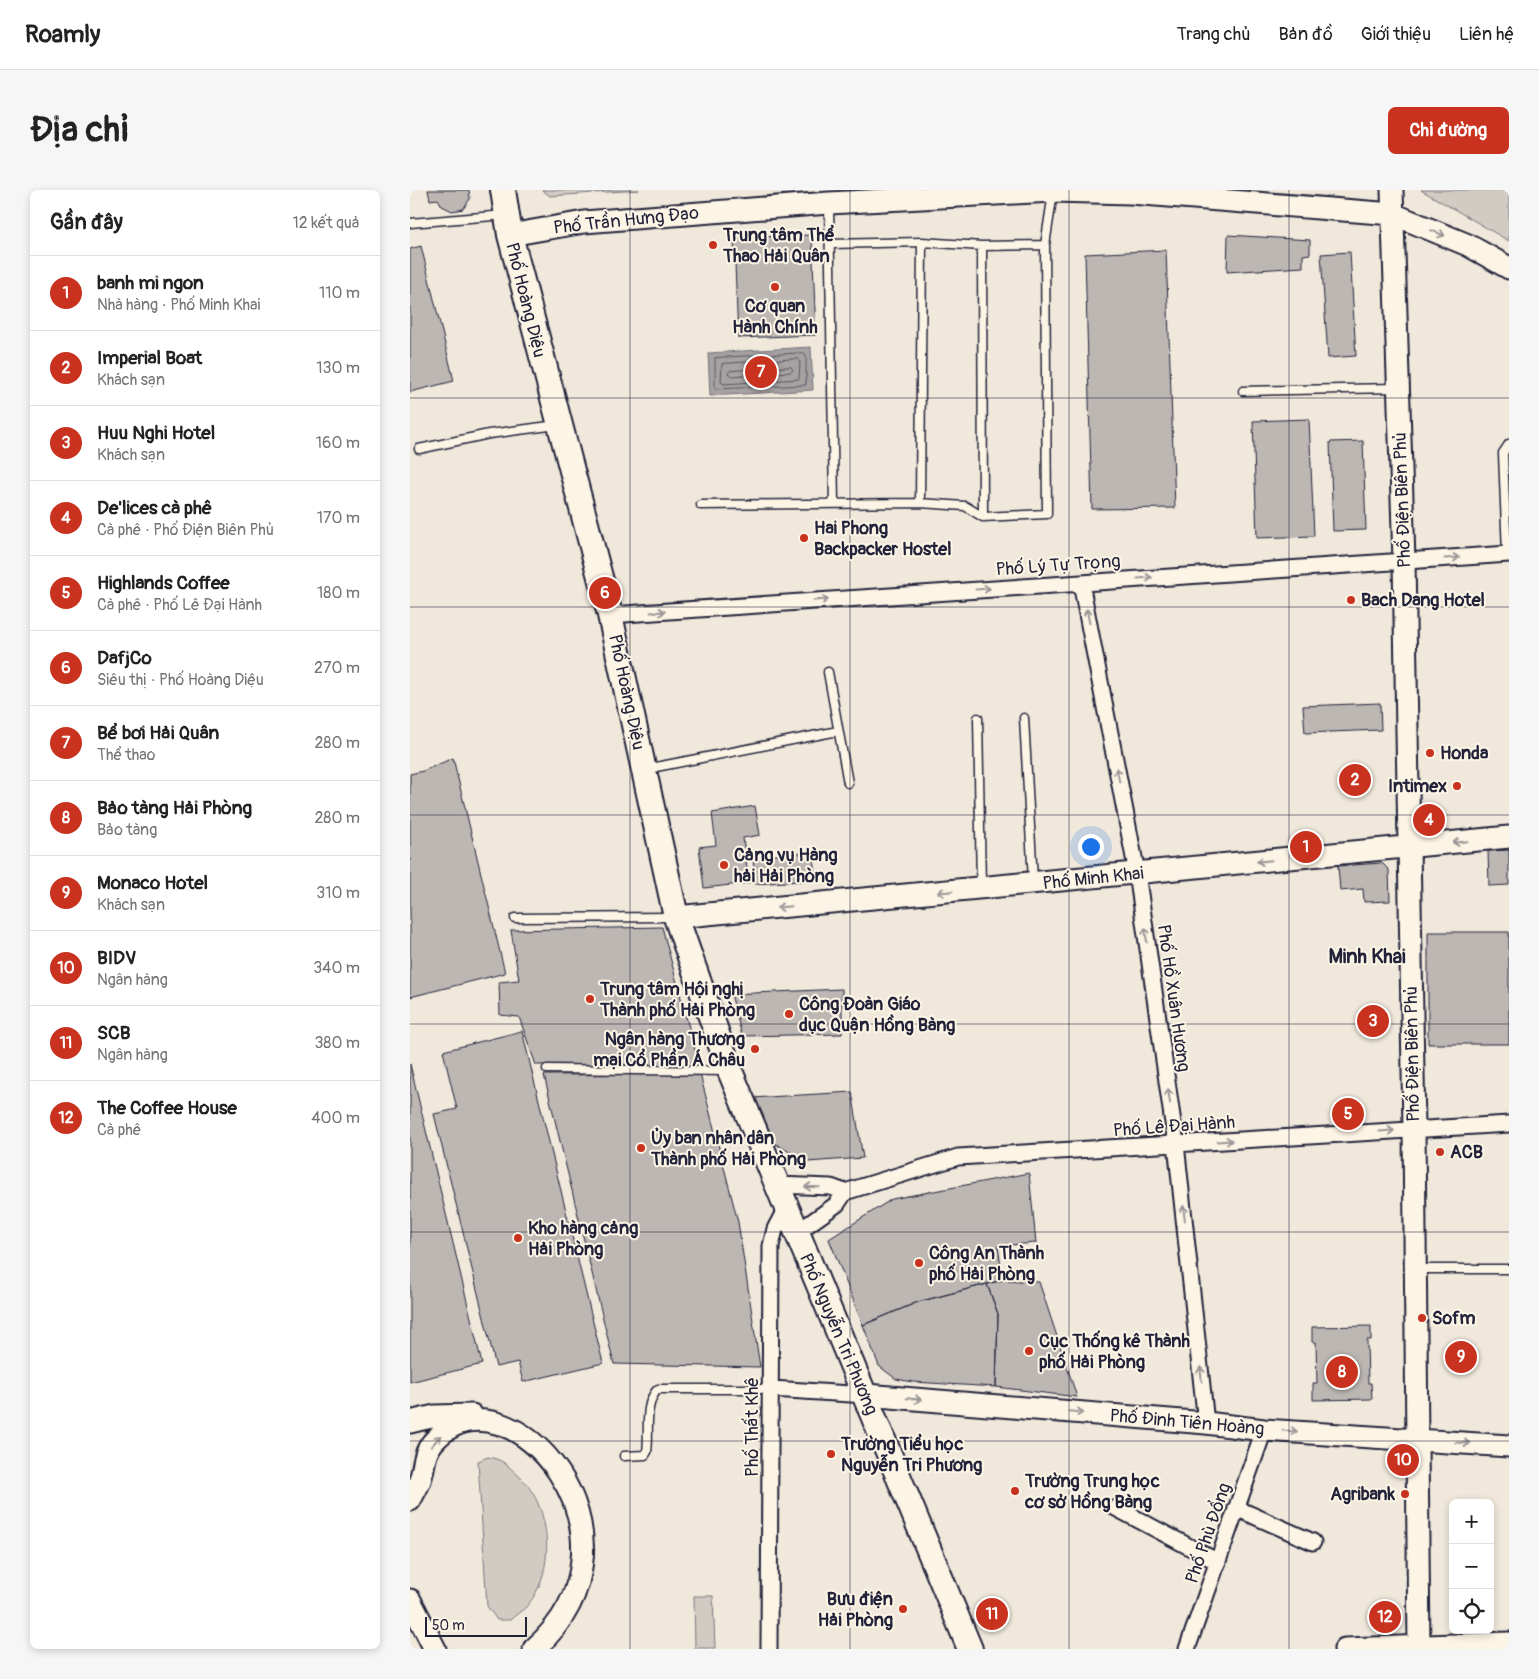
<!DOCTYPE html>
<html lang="vi">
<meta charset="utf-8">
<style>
body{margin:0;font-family:Pangolin,sans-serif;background:#f6f6f6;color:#222}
.controls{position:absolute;right:15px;bottom:15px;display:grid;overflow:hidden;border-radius:8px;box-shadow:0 2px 8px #0003}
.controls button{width:45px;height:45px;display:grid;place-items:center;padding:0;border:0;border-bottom:1px solid #e0e0e0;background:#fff;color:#222;font:25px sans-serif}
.scale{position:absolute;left:15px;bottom:12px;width:102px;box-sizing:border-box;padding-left:5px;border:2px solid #22223b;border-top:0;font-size:14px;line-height:18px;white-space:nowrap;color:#22223b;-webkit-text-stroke:4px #fcf5e5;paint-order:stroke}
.you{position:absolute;left:680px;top:656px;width:18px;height:18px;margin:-12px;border:4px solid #fff;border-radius:50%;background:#1a73e8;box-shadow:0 0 0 8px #1a73e833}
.badge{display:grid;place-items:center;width:32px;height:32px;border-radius:50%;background:#c8321e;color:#fff;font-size:16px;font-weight:700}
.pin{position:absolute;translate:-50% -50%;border:2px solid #fff;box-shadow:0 1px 5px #0006}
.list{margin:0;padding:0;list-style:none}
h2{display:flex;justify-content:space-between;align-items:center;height:65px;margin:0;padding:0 20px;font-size:21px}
h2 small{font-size:16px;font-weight:400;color:#767676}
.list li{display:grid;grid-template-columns:32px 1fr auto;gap:15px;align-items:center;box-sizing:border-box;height:75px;padding:0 20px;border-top:1px solid #e0e0e0}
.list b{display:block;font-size:19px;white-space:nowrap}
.list p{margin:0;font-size:16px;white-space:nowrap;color:#767676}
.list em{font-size:16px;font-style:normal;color:#767676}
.icon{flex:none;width:28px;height:28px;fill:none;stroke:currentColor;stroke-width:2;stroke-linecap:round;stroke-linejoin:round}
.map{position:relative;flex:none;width:1099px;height:1459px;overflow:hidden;border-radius:8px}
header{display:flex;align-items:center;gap:30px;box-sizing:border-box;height:70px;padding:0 25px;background:#fff;border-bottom:1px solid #e0e0e0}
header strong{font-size:24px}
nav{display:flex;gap:28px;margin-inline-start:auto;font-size:18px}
.intro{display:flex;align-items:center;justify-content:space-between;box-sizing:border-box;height:120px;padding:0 30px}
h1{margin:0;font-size:35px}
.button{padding:12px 22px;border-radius:8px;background:#c8321e;color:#fff;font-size:18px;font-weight:700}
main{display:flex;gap:30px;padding:0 30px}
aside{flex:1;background:#fff;border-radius:8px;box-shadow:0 2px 8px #0003}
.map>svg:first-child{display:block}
.green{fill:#d1cbc3;stroke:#7a767f}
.water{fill:#a6a2a2;stroke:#716f79}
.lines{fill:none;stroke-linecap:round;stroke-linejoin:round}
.shore{stroke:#575564;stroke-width:1}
.building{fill:#bcb7b3;stroke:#22223b}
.lane-casing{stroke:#22223b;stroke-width:11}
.street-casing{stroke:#22223b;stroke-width:19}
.secondary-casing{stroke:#22223b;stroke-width:25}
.primary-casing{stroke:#22223b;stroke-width:28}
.lane{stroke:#fcf5e5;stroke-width:8}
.street{stroke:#fcf5e5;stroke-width:15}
.secondary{stroke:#fcf5e5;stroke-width:21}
.primary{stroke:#fcf5e5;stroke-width:24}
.oneway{stroke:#9a9698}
.grid{fill:none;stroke:#22223b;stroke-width:1;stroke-opacity:0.55}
.poi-dot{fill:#c8321e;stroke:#fcf5e5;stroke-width:2}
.labels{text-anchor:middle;stroke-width:4;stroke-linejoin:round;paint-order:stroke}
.street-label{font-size:18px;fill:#22223b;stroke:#fcf5e5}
.poi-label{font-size:18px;font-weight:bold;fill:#22223b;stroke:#fcf5e5;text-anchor:start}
.quarter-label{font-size:20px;font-weight:bold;fill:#22223b;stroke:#fcf5e5}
</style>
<header>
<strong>Roamly</strong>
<nav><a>Trang chủ</a><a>Bản đồ</a><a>Giới thiệu</a><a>Liên hệ</a></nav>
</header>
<div class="intro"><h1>Địa chỉ</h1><a class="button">Chỉ đường</a></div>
<main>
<aside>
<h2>Gần đây<small>12 kết quả</small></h2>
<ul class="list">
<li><span class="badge">1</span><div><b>banh mi ngon</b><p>Nhà hàng · Phố Minh Khai</p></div><em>110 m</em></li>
<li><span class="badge">2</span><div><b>Imperial Boat</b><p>Khách sạn</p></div><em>130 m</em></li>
<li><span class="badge">3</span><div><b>Huu Nghi Hotel</b><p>Khách sạn</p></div><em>160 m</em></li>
<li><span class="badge">4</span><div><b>De'lices cà phê</b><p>Cà phê · Phố Điện Biên Phủ</p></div><em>170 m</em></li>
<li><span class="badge">5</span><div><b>Highlands Coffee</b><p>Cà phê · Phố Lê Đại Hành</p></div><em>180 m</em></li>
<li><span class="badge">6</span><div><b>DafjCo</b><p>Siêu thị · Phố Hoàng Diệu</p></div><em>270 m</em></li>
<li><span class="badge">7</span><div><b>Bể bơi Hải Quân</b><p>Thể thao</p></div><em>280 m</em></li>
<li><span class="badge">8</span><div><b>Bảo tàng Hải Phòng</b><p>Bảo tàng</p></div><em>280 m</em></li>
<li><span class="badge">9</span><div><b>Monaco Hotel</b><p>Khách sạn</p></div><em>310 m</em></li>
<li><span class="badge">10</span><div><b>BIDV</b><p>Ngân hàng</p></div><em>340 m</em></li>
<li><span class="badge">11</span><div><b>SCB</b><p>Ngân hàng</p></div><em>380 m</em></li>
<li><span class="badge">12</span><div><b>The Coffee House</b><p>Cà phê</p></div><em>400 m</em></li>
</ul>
</aside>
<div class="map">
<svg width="1099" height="1459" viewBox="0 0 1099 1459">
<rect width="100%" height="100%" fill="#efe8db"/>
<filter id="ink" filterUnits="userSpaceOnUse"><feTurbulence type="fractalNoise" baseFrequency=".02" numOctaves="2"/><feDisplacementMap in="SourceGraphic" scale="10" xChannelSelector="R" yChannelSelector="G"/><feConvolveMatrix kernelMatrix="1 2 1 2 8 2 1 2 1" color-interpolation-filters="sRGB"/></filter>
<g filter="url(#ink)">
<path class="green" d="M132,0H229L140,6Z
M1011,0H1099V51Z
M78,1267C93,1269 99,1277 110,1287C142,1317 147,1384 115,1418C110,1422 104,1426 100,1430H87L77,1416L68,1271Z
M284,1406H303L305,1458H285Z"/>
<path class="water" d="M401,157L403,200L300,206L298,163Z"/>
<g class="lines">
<path class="shore" d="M394,163L396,165V195L305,199V168Z
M388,169L390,172L389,189L314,194L311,192L312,174Z
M381,177L383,180L381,182L321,186L318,183L320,181Z"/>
</g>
<path class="building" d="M18,0H59L60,9L53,19L42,21L32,16L28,9L20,10Z
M402,45L406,145L328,148L324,48Z
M818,45L900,50V64L893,65V77L817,82Z
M11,56L44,191L0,202V59Z
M756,60L765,318L682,319L675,64Z
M940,62L946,166L918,168L911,64Z
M899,229L904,346L847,348L843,231Z
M953,251L956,340L923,341L920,252Z
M970,513L971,540L895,543L893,516Z
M43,568L95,783L0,807V584L13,581Z
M345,616L350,645L333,648L339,693L294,698L289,657L306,655L302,623Z
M1099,660V695L1079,696L1078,661Z
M403,662L405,690L345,694L343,667Z
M972,673L979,680L980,711L954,712L953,699L930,701L928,676Z
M252,737L289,875H126L109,827L90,825L89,792L109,790L101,740Z
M1018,742H1099V854H1018Z
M432,799V844L332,846L321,804Z
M112,841L193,1173L113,1192L108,1172L86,1177L24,924L47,919L33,861Z
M0,874L72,1174L0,1192Z
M290,884L328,1032L350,1177L204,1174L134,885Z
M442,902L453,968L397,972L364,953L341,908Z
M619,983L626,1053L588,1056L593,1090L508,1112L453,1135L419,1049L482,1009Z
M593,1090L629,1092L667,1207L586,1197L588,1124L577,1094Z
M577,1094L588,1124L586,1197L503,1192L486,1189L469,1176L453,1135L508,1112Z
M961,1136V1150H957L958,1193H961L962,1209L903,1210V1193H907L906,1152H902V1137Z"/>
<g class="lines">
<g class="lane-casing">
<path id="lane" d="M419,15L424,313
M0,33L95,25
M512,52L510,313L555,316L573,327
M420,54L512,52L572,56L635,55
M572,56L573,327L637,324L635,55L643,3
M833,201L986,198
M9,259L79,244L147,235
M291,315L510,313
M1097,364L1093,263L1099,254
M418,482L438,593
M568,528L571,696
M614,528L623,691
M236,579L428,541
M105,728L263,727
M137,879L318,881
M1007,1079H1099
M214,1266L235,1265L237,1262C240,1242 233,1214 248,1199H362"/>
</g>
<g class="street-casing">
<path id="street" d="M671,393L727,683L766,954L796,1233
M200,425L1099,364
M367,995L421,997L435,1002L548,967L1099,934
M386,1043L427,1014L435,1002
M362,1199L456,1205
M706,1318L808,1372
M826,1318L903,1352
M359,1459L361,1056L365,1039L376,1018
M777,1459L854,1240"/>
</g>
<g class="secondary-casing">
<path id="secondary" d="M982,0L994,371L1004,939L1009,1459
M100,45L174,32L419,13L643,1L721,3L983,24L1058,55L1099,78
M266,727L1099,647
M456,1205L796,1233L854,1240L1099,1256
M0,1232L25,1226L62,1225
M0,1310C3,1305 6,1299 9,1293C15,1279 12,1264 24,1251C97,1170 251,1347 124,1459
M0,1410L25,1459
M935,1459L1099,1453"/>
</g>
<g class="primary-casing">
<path id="primary" d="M93,0L100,45L200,425L266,727L320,881L560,1459"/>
</g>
<use href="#lane" class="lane"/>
<use href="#street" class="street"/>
<use href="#secondary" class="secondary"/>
<use href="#primary" class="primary"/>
</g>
<defs><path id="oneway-shaft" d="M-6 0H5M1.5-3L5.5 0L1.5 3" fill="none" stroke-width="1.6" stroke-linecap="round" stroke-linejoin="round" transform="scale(1.25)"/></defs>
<g class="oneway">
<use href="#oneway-shaft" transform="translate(1028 43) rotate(22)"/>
<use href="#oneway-shaft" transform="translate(1042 368) rotate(-4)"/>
<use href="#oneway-shaft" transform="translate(735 388) rotate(-4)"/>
<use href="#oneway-shaft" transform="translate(573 399) rotate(-4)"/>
<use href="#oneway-shaft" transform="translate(411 410) rotate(-4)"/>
<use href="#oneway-shaft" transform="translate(248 422) rotate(-4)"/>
<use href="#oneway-shaft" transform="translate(678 426) rotate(-101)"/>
<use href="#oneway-shaft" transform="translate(708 585) rotate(-101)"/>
<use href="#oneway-shaft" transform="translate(1050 652) rotate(174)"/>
<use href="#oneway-shaft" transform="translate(854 671) rotate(174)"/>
<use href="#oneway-shaft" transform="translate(535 702) rotate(175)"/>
<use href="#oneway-shaft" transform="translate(374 717) rotate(175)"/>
<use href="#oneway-shaft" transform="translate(736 745) rotate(-98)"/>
<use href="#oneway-shaft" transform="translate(759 906) rotate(-98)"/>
<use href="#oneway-shaft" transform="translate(977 941) rotate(-4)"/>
<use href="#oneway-shaft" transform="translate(815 951) rotate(-4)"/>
<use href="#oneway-shaft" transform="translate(402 997) rotate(-178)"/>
<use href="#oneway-shaft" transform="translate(774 1023) rotate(-96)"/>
<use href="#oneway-shaft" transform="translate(791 1184) rotate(-96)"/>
<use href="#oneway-shaft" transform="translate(504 1209) rotate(5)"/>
<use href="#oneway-shaft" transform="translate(666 1222) rotate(5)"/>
<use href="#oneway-shaft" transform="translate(880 1241) rotate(4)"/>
<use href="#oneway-shaft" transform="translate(26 1251) rotate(-47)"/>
<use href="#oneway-shaft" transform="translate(1053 1253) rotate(4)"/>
</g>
</g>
<path class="grid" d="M220,0V1459M440,0V1459M659,0V1459M879,0V1459M0,208H1099M0,417H1099M0,625H1099M0,834H1099M0,1042H1099M0,1251H1099"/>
<g class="poi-dot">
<circle cx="303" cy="55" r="5"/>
<circle cx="365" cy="97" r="5"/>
<circle cx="394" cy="348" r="5"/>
<circle cx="941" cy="410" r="5"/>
<circle cx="1020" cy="563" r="5"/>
<circle cx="1047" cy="596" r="5"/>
<circle cx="314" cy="675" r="5"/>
<circle cx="180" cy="809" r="5"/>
<circle cx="379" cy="824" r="5"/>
<circle cx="345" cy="859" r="5"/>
<circle cx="231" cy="958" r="5"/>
<circle cx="1030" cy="962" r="5"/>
<circle cx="108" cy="1048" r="5"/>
<circle cx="509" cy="1073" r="5"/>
<circle cx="1012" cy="1128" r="5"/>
<circle cx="619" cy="1161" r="5"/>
<circle cx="421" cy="1264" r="5"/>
<circle cx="605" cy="1301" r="5"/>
<circle cx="995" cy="1304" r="5"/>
<circle cx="493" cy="1419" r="5"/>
</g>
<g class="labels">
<g class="street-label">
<text transform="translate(216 30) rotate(-6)" y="6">Phố Trần Hưng Đạo</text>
<text transform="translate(116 110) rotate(76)" y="6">Phố Hoàng Diệu</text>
<text transform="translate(992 310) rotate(-92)" y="6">Phố Điện Biên Phủ</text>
<text transform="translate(648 375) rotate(-4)" y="6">Phố Lý Tự Trọng</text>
<text transform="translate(217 502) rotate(78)" y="6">Phố Hoàng Diệu</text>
<text transform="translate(683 688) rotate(-6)" y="6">Phố Minh Khai</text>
<text transform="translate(764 808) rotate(82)" y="6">Phố Hồ Xuân Hương</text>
<text transform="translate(1002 864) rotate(-91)" y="6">Phố Điện Biên Phủ</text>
<text transform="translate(764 936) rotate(-4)" y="6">Phố Lê Đại Hành</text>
<text transform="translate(429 1144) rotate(67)" y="6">Phố Nguyễn Tri Phương</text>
<text transform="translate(777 1232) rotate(5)" y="6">Phố Đinh Tiên Hoàng</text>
<text transform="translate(342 1237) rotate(-90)" y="6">Phố Thất Khê</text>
<text transform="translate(798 1343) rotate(-71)" y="6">Phố Phù Đổng</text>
</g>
<g class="poi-label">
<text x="313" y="51">Trung tâm Thể<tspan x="313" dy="21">Thao Hải Quân</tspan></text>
<text x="365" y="122" text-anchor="middle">Cơ quan<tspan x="365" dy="21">Hành Chính</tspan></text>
<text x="404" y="344">Hai Phong<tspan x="404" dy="21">Backpacker Hostel</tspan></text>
<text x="951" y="416">Bach Dang Hotel</text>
<text x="1030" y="569">Honda</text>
<text x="1037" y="602" text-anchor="end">Intimex</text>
<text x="324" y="671">Cảng vụ Hàng<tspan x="324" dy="21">hải Hải Phòng</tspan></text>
<text x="190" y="805">Trung tâm Hội nghị<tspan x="190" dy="21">Thành phố Hải Phòng</tspan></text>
<text x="389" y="820">Công Đoàn Giáo<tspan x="389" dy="21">dục Quận Hồng Bàng</tspan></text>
<text x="335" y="855" text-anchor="end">Ngân hàng Thương<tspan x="335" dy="21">mại Cổ Phần Á Châu</tspan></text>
<text x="241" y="954">Ủy ban nhân dân<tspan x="241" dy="21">Thành phố Hải Phòng</tspan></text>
<text x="1040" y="968">ACB</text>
<text x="118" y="1044">Kho hàng cảng<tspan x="118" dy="21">Hải Phòng</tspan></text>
<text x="519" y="1069">Công An Thành<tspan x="519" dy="21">phố Hải Phòng</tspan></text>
<text x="1022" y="1134">Sofm</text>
<text x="629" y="1157">Cục Thống kê Thành<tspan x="629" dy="21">phố Hải Phòng</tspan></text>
<text x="431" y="1260">Trường Tiểu học<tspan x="431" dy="21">Nguyễn Tri Phương</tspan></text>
<text x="615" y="1297">Trường Trung học<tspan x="615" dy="21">cơ sở Hồng Bàng</tspan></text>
<text x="985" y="1310" text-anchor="end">Agribank</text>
<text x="483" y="1415" text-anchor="end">Bưu điện<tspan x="483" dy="21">Hải Phòng</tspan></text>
</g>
<g class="quarter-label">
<text x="957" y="773">Minh Khai</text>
</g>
</g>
</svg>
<div class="controls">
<button>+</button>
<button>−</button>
<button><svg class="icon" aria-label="locate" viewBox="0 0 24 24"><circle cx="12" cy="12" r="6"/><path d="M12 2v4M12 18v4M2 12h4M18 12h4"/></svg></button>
</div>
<div class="scale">50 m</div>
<div class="you"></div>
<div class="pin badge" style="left:896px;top:657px">1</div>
<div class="pin badge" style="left:945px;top:590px">2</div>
<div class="pin badge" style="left:963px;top:831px">3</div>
<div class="pin badge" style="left:1019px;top:630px">4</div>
<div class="pin badge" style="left:938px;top:924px">5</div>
<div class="pin badge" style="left:195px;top:403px">6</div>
<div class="pin badge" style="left:351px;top:182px">7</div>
<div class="pin badge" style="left:932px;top:1182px">8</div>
<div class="pin badge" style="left:1051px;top:1167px">9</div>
<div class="pin badge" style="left:993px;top:1270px">10</div>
<div class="pin badge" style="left:582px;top:1424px">11</div>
<div class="pin badge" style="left:975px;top:1427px">12</div>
</div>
</main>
